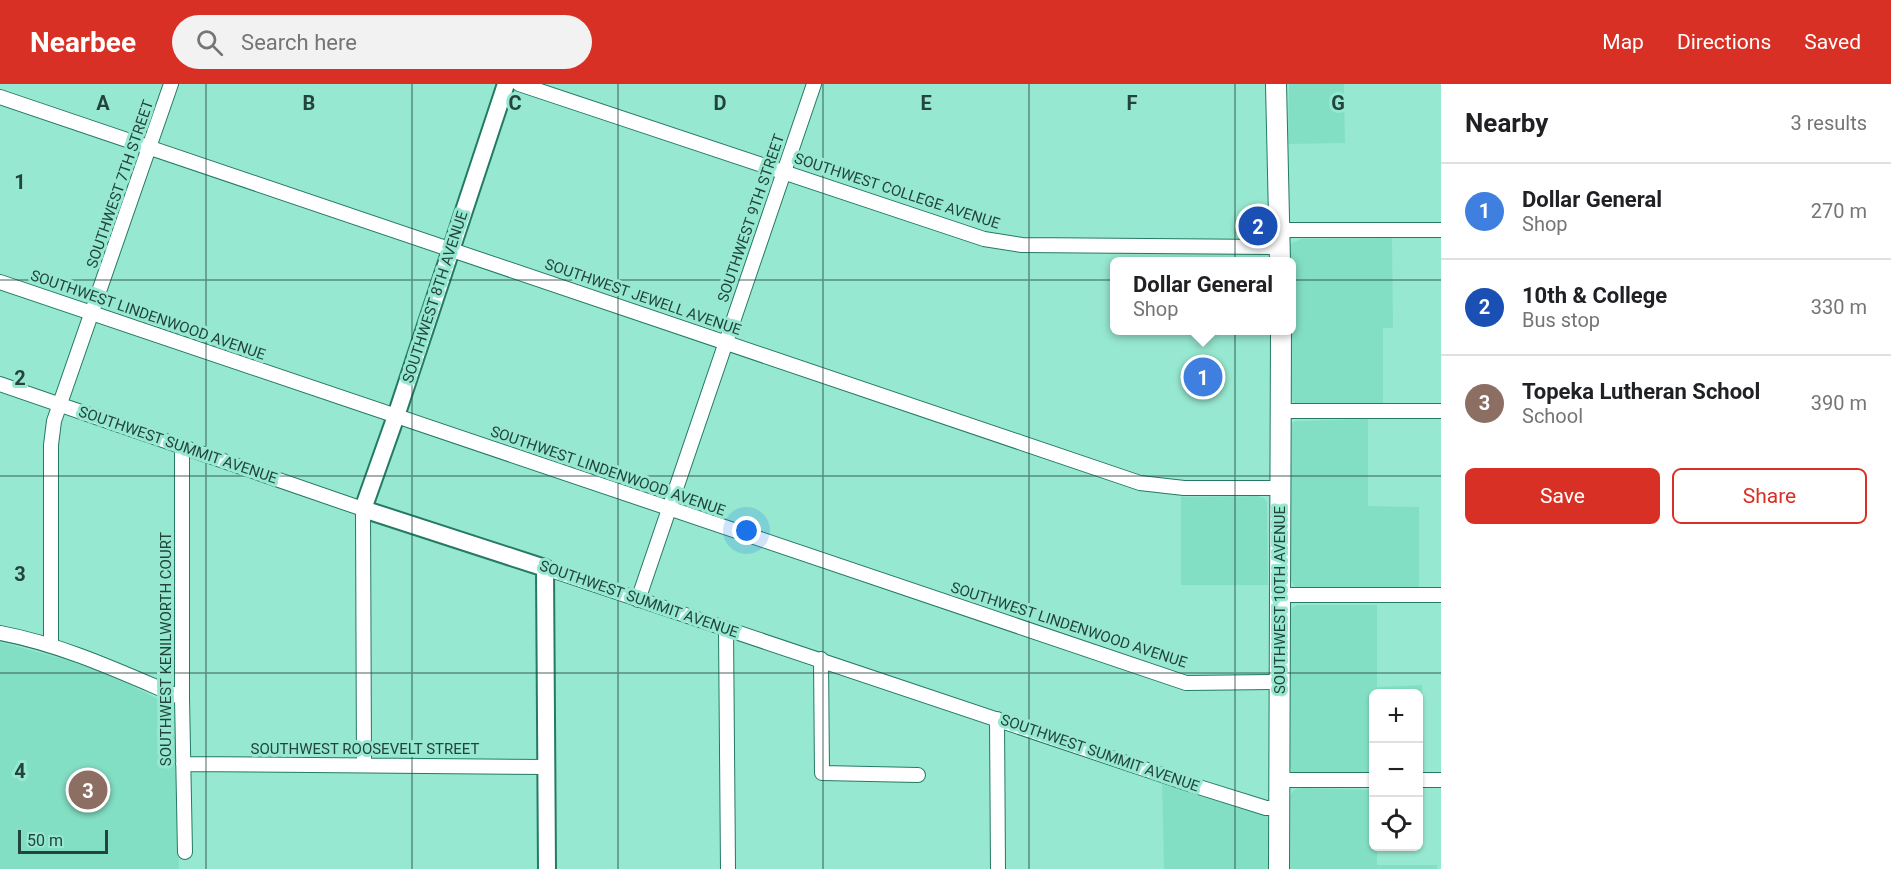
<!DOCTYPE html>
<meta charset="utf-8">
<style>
body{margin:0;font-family:Roboto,sans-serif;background:#f2f2f2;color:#202124}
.controls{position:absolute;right:18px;bottom:18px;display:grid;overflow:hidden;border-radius:9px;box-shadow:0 2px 4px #0004}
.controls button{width:54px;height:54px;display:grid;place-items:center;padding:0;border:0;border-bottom:2px solid #e0e0e0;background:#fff;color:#202124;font:30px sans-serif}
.scale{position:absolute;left:18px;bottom:15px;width:90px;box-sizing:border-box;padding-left:6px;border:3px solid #22443a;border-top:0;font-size:16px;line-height:21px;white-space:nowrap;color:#22443a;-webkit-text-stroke:4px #97e8d0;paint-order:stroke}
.you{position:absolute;left:747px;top:447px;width:21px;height:21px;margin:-15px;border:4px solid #fff;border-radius:50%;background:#1a73e8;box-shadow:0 0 0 9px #1a73e833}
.badge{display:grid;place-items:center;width:39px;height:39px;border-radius:50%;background:#d93025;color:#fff;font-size:20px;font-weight:700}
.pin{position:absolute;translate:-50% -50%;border:3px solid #fff;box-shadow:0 2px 6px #0006}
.popup{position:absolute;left:1110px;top:173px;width:186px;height:78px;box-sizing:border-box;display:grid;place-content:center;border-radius:9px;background:#fff;filter:drop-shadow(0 2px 4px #0005);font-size:20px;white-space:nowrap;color:#757577}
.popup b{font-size:22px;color:#202124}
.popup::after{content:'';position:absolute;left:50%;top:100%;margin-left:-12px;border:12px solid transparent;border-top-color:#fff}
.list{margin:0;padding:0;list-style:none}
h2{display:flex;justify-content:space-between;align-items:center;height:78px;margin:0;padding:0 24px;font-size:26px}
h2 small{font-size:20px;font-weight:400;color:#757577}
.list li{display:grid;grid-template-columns:39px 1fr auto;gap:18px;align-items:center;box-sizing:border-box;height:96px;padding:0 24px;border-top:2px solid #e0e0e0}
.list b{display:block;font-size:22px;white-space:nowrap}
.list p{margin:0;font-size:20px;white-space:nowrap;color:#757577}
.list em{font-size:20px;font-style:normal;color:#757577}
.actions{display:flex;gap:12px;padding:18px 24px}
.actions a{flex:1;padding:14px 0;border:2px solid #d93025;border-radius:9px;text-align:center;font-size:21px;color:#d93025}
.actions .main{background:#d93025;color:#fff}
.icon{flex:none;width:33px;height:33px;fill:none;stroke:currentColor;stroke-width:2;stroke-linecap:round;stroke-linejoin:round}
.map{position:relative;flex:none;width:1441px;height:785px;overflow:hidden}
header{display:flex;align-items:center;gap:36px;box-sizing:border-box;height:84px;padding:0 30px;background:#d93025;color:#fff}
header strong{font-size:28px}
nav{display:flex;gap:33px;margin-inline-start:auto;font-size:21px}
.search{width:420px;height:54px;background:#f2f2f2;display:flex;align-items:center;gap:15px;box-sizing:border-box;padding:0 21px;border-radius:33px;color:#757577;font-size:22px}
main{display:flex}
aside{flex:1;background:#fff}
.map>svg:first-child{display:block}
.built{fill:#83dfc4}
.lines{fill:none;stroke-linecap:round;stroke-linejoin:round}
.minor-casing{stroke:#247a65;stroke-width:16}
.tertiary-casing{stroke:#247a65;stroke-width:20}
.secondary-casing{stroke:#247a65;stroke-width:22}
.minor{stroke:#fff;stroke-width:14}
.tertiary{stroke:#fff;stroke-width:16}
.secondary{stroke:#fff;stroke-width:20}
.grid{fill:none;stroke:#22443a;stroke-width:1.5;stroke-opacity:0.55}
.labels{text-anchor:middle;stroke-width:6;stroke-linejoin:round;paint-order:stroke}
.street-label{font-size:15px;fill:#22443a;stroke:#97e8d0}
.grid-label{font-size:20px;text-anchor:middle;font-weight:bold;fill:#22443a;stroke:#97e8d0;stroke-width:6;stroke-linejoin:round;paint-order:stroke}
</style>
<header>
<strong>Nearbee</strong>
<div class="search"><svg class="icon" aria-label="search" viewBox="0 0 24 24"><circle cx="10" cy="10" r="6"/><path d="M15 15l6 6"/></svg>Search here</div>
<nav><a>Map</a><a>Directions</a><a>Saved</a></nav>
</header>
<main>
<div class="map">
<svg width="1441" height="785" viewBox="0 0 1441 785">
<rect width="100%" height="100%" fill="#97e8d0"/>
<path class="built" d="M1289,0H1344L1345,59L1288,60Z
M1392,154L1393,244H1383V322H1299L1295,320L1291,316L1290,247L1292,246V178H1289L1290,160L1301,155Z
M1368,335V422L1419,423V505H1298L1294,502L1291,496V339L1297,337Z
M1258,412L1264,414L1267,418L1268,501H1181V413Z
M1298,521H1377V603L1422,601L1424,690H1419L1418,610H1374L1373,690L1296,691L1292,688L1290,684V529L1292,524Z
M0,558L78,579L108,590L158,615L174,628L179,785H0Z
M1162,697L1261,729L1268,733L1270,740V785H1164Z
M1301,704L1373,706L1374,762L1377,763V781H1437V785H1290V711L1295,705Z"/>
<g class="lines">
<g class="minor-casing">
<path id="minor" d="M519,0L984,155L1022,161L1280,163
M0,13L1140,399L1184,404H1282
M1280,146H1441
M0,198L1186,599L1280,598
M0,300L363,425L364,681
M1282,327H1441
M182,363V614L185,768
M545,484L1186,699L1266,724H1279
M1279,511H1441
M638,516L814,0
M726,545L728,785
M0,549C64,561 123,589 182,614
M51,562V361L54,337L171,0
M821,575L822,689L918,691
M997,635L998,785
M183,680L547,683
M1279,696H1374
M1418,696H1441"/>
</g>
<g class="tertiary-casing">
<path id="tertiary" d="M506,0L396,332L363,425L545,484L547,785"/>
</g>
<g class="secondary-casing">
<path id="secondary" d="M1276,0L1280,178
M1279,785L1281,246"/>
</g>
<use href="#minor" class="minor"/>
<use href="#tertiary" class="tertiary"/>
<use href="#secondary" class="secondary"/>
</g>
<path class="grid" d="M206,0V785M412,0V785M618,0V785M823,0V785M1029,0V785M1235,0V785M0,196H1441M0,392H1441M0,589H1441"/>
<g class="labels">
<g class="street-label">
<text transform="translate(120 100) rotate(-71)" y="5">SOUTHWEST 7TH STREET</text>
<text transform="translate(897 107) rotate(18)" y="5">SOUTHWEST COLLEGE AVENUE</text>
<text transform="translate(751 134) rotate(-71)" y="5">SOUTHWEST 9TH STREET</text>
<text transform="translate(435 213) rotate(-72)" y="5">SOUTHWEST 8TH AVENUE</text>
<text transform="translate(643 213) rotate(19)" y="5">SOUTHWEST JEWELL AVENUE</text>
<text transform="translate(148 231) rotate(19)" y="5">SOUTHWEST LINDENWOOD AVENUE</text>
<text transform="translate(178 361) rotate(19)" y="5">SOUTHWEST SUMMIT AVENUE</text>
<text transform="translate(608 387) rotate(19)" y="5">SOUTHWEST LINDENWOOD AVENUE</text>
<text transform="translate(639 515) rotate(19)" y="5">SOUTHWEST SUMMIT AVENUE</text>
<text transform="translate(1280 516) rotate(-90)" y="5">SOUTHWEST 10TH AVENUE</text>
<text transform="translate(1069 541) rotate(18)" y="5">SOUTHWEST LINDENWOOD AVENUE</text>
<text transform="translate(166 565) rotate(-90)" y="5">SOUTHWEST KENILWORTH COURT</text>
<text x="365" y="670">SOUTHWEST ROOSEVELT STREET</text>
<text transform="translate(1100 669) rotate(19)" y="5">SOUTHWEST SUMMIT AVENUE</text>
</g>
</g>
<g class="grid-label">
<text x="103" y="26">A</text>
<text x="309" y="26">B</text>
<text x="515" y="26">C</text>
<text x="720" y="26">D</text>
<text x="926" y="26">E</text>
<text x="1132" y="26">F</text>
<text x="1338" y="26">G</text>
<text x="20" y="105">1</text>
<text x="20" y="301">2</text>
<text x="20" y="497">3</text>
<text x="20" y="694">4</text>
</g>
</svg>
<div class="controls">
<button>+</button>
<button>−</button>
<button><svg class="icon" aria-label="locate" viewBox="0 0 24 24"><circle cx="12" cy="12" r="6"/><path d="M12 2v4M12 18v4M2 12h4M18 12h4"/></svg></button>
</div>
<div class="scale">50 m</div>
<div class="you"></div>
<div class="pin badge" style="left:1203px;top:293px;background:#3f7fe0">1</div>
<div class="popup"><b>Dollar General</b>Shop</div>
<div class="pin badge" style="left:1258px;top:142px;background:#1a4fb4">2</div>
<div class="pin badge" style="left:88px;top:706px;background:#8d6e63">3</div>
</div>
<aside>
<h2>Nearby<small>3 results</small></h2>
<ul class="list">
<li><span class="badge" style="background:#3f7fe0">1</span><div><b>Dollar General</b><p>Shop</p></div><em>270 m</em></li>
<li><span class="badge" style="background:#1a4fb4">2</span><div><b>10th &amp; College</b><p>Bus stop</p></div><em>330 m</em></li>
<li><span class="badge" style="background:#8d6e63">3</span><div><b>Topeka Lutheran School</b><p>School</p></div><em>390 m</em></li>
</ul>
<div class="actions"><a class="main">Save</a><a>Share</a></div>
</aside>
</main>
